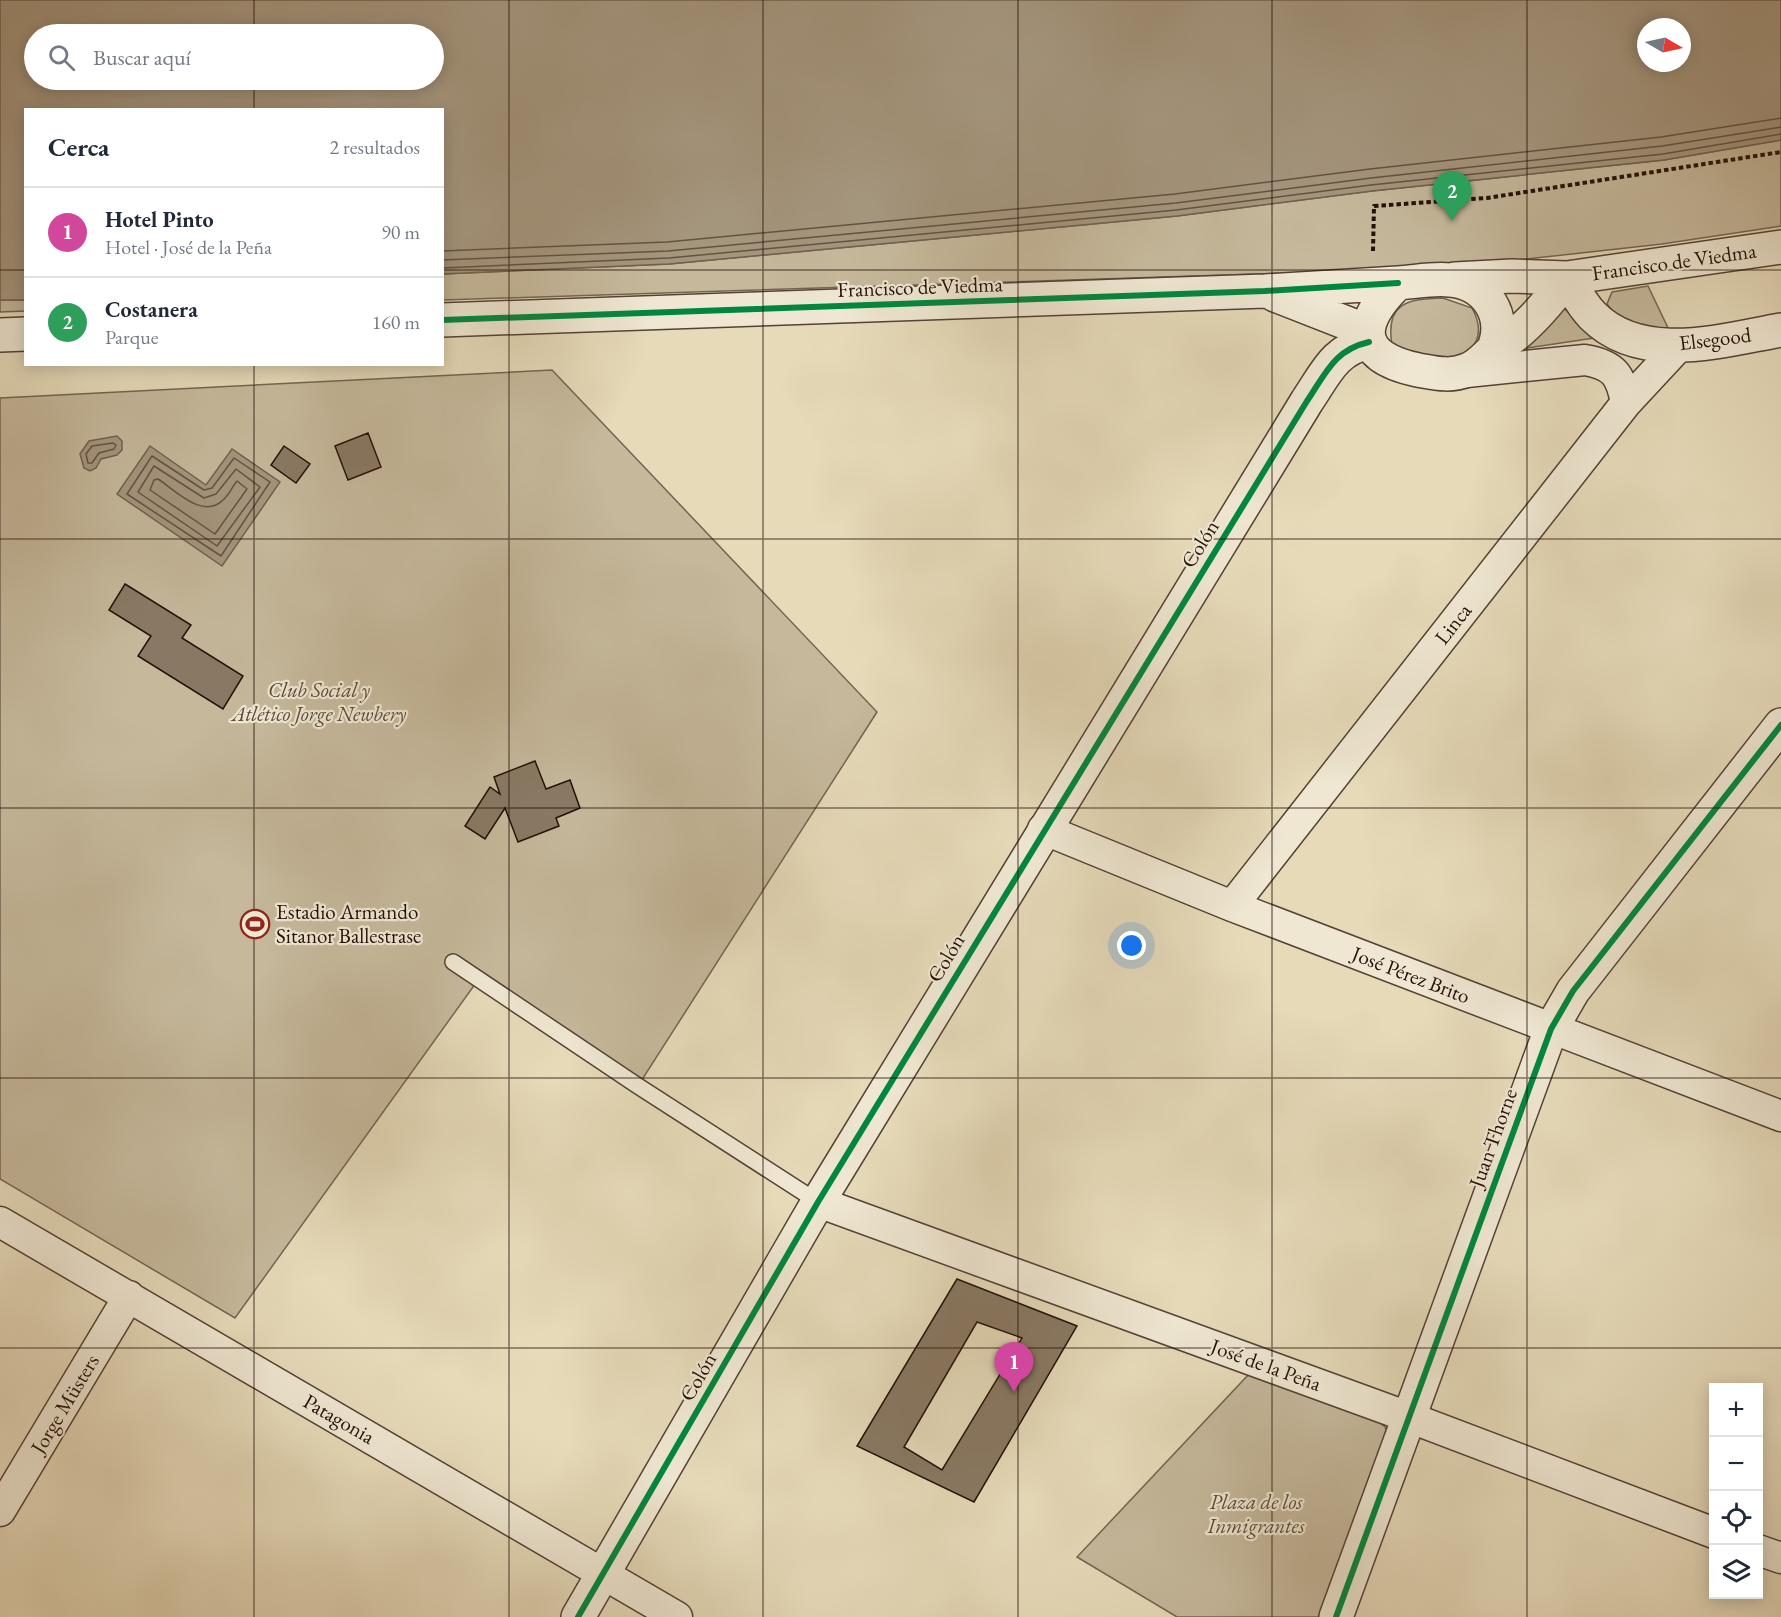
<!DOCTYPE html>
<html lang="es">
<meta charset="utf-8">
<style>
body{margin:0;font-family:"EB Garamond",serif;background:#f2f2f3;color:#1f2937}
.controls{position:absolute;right:18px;bottom:18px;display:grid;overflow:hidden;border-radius:0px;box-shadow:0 3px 15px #0003}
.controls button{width:54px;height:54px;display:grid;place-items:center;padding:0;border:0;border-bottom:2px solid #e0e1e3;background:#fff;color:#1f2937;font:30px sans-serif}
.compass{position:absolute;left:1637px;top:18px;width:54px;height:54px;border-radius:50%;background:#fff;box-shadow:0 3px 15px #0003;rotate:99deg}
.you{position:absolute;left:1132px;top:946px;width:21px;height:21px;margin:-15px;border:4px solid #fff;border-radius:50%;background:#1a73e8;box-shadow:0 0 0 9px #1a73e833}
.badge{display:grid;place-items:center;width:39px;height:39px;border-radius:50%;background:#ea580c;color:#fff;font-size:20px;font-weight:700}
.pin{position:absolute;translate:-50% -50px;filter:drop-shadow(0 2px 3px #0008)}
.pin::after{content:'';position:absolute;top:32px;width:21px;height:18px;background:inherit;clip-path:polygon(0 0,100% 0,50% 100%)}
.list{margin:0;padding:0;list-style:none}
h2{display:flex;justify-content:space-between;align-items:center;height:78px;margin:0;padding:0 24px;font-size:26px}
h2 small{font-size:20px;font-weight:400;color:#747a83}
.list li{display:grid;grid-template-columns:39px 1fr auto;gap:18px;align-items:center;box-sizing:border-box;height:90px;padding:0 24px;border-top:2px solid #e0e1e3}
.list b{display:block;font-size:22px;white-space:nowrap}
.list p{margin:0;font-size:20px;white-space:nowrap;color:#747a83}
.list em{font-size:20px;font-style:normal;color:#747a83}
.icon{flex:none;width:33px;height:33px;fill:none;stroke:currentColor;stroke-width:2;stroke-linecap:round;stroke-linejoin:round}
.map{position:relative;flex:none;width:1781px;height:1617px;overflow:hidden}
.search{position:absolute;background:#fff;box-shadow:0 3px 15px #0003;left:24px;top:24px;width:420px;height:66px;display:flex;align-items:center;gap:15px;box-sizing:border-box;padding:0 21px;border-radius:33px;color:#747a83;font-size:22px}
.panel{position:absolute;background:#fff;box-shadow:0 3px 15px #0003;left:24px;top:108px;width:420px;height:258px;border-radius:0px}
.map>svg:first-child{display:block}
.green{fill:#c5b89b;stroke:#746452;stroke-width:1.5}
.water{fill:#a4957d;stroke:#71604e;stroke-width:1.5;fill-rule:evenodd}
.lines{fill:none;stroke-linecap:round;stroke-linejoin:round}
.shore{stroke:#645242;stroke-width:1.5}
.building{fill:#897964;stroke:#241008;stroke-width:1.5;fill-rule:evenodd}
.service-casing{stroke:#544234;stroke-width:18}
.minor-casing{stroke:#544234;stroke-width:33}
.tertiary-casing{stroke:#544234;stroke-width:36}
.path{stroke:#241008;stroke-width:4;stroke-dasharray:4.5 3;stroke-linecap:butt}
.service{stroke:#efe7d2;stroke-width:15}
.minor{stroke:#efe7d2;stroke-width:30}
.tertiary{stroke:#efe7d2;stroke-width:33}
.cycleway-casing{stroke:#efe7d2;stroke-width:10}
.cycleway{stroke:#00873e;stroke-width:6}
.grid{fill:none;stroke:#241008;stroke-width:1.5;stroke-opacity:0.55}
.labels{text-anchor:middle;stroke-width:4.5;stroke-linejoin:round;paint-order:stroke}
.street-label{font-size:21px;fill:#241008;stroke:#efe7d2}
.park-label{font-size:21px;font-style:italic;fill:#5c4b3b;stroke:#efe7d2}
.poi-label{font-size:21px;fill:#241008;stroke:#efe7d2;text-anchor:start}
</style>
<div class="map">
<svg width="1781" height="1617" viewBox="0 0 1781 1617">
<rect width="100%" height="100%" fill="#e6dab9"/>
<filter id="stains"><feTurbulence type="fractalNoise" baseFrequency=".00333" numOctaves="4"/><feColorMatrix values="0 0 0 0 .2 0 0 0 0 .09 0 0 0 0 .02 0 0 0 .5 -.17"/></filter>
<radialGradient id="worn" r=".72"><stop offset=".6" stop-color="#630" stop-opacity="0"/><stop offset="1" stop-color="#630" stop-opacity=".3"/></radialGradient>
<path class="green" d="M1781,140V226L1662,244L1446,268L443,300L442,274L669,264L1177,216L1372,191L1664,160Z
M1648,286L1669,330L1620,321L1607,304L1612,292Z
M1443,298L1472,308C1488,337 1472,360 1440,361C1426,362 1405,350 1392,345C1385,303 1407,299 1443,298Z
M0,300H25V311L0,312Z
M1563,308L1601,337L1520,349Z
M552,370L877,712L638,1086L478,980L235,1318L0,1179V398Z
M1251,1372L1373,1417L1385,1427L1389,1436L1326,1617H1177L1077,1557Z"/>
<path class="water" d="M0,0H1781V140L1664,160L1372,191L1177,216L669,264L443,274L442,110H26L25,300H0ZM1646,27H1682V63H1646ZM34,34H434V80H34Z
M117,436L122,441V450L117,455L101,459L96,468L90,471L84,468L80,454L89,441Z
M150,446L206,485L232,449L280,482L222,566L117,494Z"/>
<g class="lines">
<path class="shore" d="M442,251L667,242L1175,194L1370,169L1661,137L1781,118
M442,260L668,251L1176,203L1371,178L1662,146L1781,127
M442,268L669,258L1176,210L1371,185L1663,154L1781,134
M113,443L116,445L114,449L99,453L92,463H88L86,454L92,446Z
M152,456L204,490L212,488L234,458L270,482L221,556L127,494Z
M154,466L204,498L216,494L236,469L260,487L217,546L138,492Z
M158,479C175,490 203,520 223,500C229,495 232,487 237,481L247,489L215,534L150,490L154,480Z"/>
</g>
<path class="building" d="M368,433L381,467L348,480L335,446Z
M284,446L310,464L296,483L271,465Z
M125,584L191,625L182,638L243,676L223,709L138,656L151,636L109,610Z
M535,761L546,789L570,780L580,808L556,818L559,826L518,842L505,808L485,839L465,826L490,787L500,794L494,777Z
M957,1279L1077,1326L974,1502L857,1446ZM977,1322L1022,1338L942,1470L904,1447Z"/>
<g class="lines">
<g class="service-casing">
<path id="service" d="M453,962L638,1086L818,1202"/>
</g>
<g class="minor-casing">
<path id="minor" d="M1457,373L1585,360C1614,365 1621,375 1626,403
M1043,829L1232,906L1781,1116
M1232,906L1626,403L1679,346
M818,1202L1411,1418L1714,1533
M0,1222L677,1617
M0,1511L129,1296
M1758,1550L1781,1558"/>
</g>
<g class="tertiary-casing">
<path id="tertiary" d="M1567,278C1575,291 1582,305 1593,316C1642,365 1723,340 1781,330
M1455,279L1512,276L1567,278L1781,247
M1275,295L1367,331
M442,320L1265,291L1398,283
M0,335L26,334
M1493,350C1508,316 1486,283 1450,280C1433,278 1415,282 1398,283C1356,323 1355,357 1418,370C1435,373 1450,377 1467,370C1478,366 1484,358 1492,351C1499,345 1508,341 1515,335C1535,319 1552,298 1567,278
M578,1617L818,1202L1307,401C1326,373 1334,350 1369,342
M1336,1617L1551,1029L1573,991L1781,725"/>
</g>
<path class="path" d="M1373,251L1374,206L1487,198L1781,152"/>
<use href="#service" class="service"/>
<use href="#minor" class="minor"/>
<use href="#tertiary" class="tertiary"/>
<g class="cycleway-casing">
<path id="cycleway" d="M442,320L1265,291L1398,283
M578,1617L818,1202L1307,401C1326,373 1334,350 1369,342
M1336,1617L1551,1029L1573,991L1781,725"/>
</g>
<use href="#cycleway" class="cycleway"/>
</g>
<path class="grid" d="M254,0V34M509,0V1617M763,0V1617M1018,0V1617M1272,0V1617M1527,0V1617M254,80V110M0,270H26M442,270H1781M254,364V1617M0,539H1781M0,808H1781M0,1078H1781M0,1348H1781"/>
<defs>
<g id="stadium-ring" transform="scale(1.5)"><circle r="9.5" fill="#efe7d2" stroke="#8f2418" stroke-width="1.5"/><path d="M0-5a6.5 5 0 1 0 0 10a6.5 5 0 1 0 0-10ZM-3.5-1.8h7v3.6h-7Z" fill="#8f2418"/></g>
</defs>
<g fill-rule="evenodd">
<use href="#stadium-ring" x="255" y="924"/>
</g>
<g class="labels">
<g class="street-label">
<text transform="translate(1674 262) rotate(-8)" y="7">Francisco de Viedma</text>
<text transform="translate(920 287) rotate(-2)" y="7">Francisco de Viedma</text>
<text transform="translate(1715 339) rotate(-7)" y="7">Elsegood</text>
<text transform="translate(1200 544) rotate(-58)" y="7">Colón</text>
<text transform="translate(1453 624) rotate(-52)" y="7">Linca</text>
<text transform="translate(946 958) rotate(-59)" y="7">Colón</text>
<text transform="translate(1411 975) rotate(21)" y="7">José Pérez Brito</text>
<text transform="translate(1493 1138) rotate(-70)" y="7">Juan Thorne</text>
<text transform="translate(1266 1365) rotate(20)" y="7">José de la Peña</text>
<text transform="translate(698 1377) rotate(-60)" y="7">Colón</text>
<text transform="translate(65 1404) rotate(-59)" y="7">Jorge Müsters</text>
<text transform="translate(339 1419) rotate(30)" y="7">Patagonia</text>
</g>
<g class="park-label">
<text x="319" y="697">Club Social y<tspan x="319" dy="24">Atlético Jorge Newbery</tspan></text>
<text x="1256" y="1509">Plaza de los<tspan x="1256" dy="24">Inmigrantes</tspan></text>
</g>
<g class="poi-label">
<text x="276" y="919">Estadio Armando<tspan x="276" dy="24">Sitanor Ballestrase</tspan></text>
</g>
</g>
<rect width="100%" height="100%" filter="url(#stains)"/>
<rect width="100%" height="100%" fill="url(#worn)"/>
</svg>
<div class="controls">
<button>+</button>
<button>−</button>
<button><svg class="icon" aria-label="locate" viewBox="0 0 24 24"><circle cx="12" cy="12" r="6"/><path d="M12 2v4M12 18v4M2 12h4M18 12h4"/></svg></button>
<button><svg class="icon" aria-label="layers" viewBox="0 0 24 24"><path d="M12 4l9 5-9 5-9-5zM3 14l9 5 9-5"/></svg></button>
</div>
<svg class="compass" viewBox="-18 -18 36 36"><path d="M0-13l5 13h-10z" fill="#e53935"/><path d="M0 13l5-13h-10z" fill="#747a83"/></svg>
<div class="you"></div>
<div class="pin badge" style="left:1014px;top:1392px;background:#d1479c">1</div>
<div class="pin badge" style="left:1452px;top:221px;background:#2e9e5b">2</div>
<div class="search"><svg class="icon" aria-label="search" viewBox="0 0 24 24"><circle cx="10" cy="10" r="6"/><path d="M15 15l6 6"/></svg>Buscar aquí</div>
<section class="panel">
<h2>Cerca<small>2 resultados</small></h2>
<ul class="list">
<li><span class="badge" style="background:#d1479c">1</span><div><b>Hotel Pinto</b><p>Hotel · José de la Peña</p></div><em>90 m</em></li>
<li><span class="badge" style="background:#2e9e5b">2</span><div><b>Costanera</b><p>Parque</p></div><em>160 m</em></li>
</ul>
</section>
</div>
